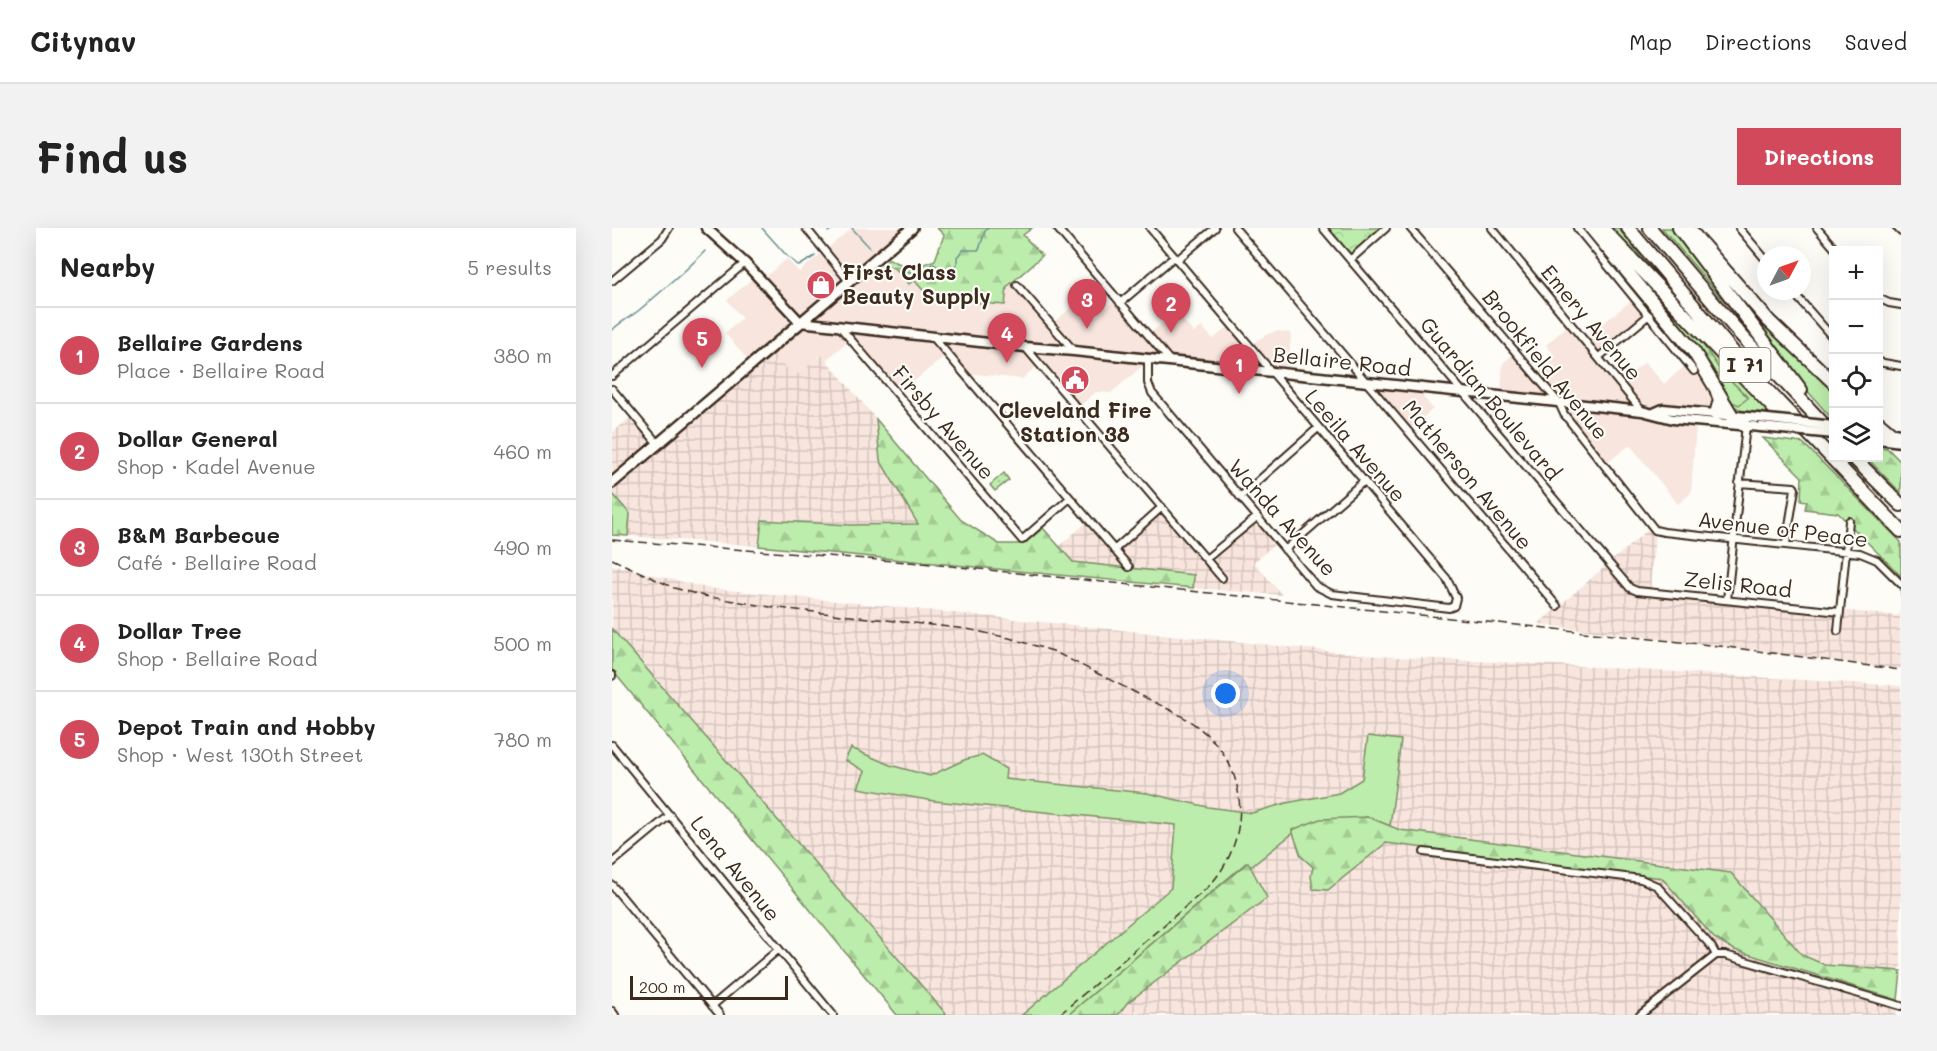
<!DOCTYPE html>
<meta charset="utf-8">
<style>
body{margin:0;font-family:Mali,sans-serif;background:#f2f2f2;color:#222}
.controls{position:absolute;right:18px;top:18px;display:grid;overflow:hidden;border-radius:0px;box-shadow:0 6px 24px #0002}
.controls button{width:54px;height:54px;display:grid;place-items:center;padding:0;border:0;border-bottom:2px solid #e0e0e0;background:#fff;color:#222;font:30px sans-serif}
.compass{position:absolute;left:1145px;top:18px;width:54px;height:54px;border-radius:50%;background:#fff;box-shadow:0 6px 24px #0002;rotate:49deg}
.scale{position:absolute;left:18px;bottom:15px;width:158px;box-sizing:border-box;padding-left:6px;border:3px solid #3b2a1e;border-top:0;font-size:16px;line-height:21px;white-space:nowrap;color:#3b2a1e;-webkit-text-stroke:4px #fdfcf7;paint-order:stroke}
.you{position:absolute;left:614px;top:466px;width:21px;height:21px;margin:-15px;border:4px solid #fff;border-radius:50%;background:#1a73e8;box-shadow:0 0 0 9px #1a73e833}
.badge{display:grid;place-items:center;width:39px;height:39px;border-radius:50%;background:#d1495b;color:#fff;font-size:20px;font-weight:700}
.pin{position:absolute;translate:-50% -50px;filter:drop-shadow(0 2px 3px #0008)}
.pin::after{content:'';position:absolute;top:32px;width:21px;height:18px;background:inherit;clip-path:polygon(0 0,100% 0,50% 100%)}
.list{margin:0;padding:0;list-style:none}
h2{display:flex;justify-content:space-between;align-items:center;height:78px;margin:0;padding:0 24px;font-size:26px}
h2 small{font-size:20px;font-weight:400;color:#767676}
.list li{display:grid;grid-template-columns:39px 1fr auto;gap:18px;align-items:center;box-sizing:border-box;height:96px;padding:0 24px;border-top:2px solid #e0e0e0}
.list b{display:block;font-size:22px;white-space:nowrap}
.list p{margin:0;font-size:20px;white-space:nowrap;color:#767676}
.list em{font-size:20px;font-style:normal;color:#767676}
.icon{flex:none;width:33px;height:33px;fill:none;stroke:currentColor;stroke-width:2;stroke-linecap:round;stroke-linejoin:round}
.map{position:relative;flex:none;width:1289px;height:787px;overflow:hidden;border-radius:0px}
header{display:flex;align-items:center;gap:36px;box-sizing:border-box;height:84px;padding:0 30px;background:#fff;border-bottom:2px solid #e0e0e0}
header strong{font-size:28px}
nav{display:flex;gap:33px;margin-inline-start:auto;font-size:21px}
.intro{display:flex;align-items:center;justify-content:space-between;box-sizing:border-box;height:144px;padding:0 36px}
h1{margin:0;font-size:42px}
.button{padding:15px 27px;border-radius:0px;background:#d1495b;color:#fff;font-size:21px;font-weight:700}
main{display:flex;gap:36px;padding:0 36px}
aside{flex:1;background:#fff;border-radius:0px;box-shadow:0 6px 24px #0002}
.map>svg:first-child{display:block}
.built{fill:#f7e5de}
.industrial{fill:url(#industrial-grid)}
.grass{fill:#bdedac;stroke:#7c8c65;stroke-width:1.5}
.forest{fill:url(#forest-firs);stroke:#7c8c65;stroke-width:1.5}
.park{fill:url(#park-crowns);stroke:#7c8c65;stroke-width:1.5}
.garden{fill:url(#garden-dots);stroke:#7c8c65;stroke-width:1.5}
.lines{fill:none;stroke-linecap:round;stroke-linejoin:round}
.stream{stroke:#679191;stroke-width:1.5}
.minor-casing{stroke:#3b2a1e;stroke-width:10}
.tertiary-casing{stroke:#3b2a1e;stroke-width:13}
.secondary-casing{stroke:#3b2a1e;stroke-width:14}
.motorway-casing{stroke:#3b2a1e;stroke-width:16}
.minor{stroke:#fdfcf7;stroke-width:6}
.tertiary{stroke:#fdfcf7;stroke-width:8}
.secondary{stroke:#fdfcf7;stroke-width:9}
.motorway{stroke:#fdfcf7;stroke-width:12}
.rail{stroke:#3b2a1e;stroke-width:1.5;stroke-dasharray:9 4.5;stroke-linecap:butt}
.tertiary-bridge-casing{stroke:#3b2a1e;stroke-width:13;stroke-linecap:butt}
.tertiary-bridge{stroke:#fdfcf7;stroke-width:8}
.labels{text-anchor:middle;stroke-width:4.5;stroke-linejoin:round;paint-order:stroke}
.shield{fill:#fdfcf7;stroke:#75695f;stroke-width:1.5}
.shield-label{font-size:20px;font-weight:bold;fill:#3b2a1e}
.poi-label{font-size:21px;font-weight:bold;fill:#3b2a1e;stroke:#fdfcf7;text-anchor:start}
.street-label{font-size:21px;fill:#3b2a1e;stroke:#fdfcf7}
</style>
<header>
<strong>Citynav</strong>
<nav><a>Map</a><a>Directions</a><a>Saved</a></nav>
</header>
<div class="intro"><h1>Find us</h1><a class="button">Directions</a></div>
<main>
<aside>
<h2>Nearby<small>5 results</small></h2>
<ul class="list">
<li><span class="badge">1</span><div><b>Bellaire Gardens</b><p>Place · Bellaire Road</p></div><em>380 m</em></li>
<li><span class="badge">2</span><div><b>Dollar General</b><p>Shop · Kadel Avenue</p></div><em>460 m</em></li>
<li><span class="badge">3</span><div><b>B&amp;M Barbecue</b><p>Café · Bellaire Road</p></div><em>490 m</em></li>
<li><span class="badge">4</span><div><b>Dollar Tree</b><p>Shop · Bellaire Road</p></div><em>500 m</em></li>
<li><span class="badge">5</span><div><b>Depot Train and Hobby</b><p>Shop · West 130th Street</p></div><em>780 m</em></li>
</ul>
</aside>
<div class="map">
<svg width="1289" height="787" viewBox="0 0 1289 787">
<defs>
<pattern id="industrial-grid" width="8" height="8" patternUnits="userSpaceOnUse" patternTransform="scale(1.5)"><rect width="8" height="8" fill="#f7e5de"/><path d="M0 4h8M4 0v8" fill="none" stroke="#d5c5be"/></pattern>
<pattern id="forest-firs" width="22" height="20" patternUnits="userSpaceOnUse" patternTransform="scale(1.5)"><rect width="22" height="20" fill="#bdedac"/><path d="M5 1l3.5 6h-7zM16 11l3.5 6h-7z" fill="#a3cb94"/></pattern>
<pattern id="park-crowns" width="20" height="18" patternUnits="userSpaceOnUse" patternTransform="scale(1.5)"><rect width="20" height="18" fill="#bdedac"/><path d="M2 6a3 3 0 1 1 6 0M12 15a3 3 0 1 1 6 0" fill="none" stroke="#a3cb94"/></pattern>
<pattern id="garden-dots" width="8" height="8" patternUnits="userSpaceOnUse" patternTransform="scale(1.5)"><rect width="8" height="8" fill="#bdedac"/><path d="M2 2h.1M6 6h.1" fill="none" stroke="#a3cb94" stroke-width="1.8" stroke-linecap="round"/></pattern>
</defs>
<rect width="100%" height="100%" fill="#fdfcf7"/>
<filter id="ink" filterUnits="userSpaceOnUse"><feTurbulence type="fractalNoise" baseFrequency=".0167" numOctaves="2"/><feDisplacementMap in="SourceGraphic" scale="12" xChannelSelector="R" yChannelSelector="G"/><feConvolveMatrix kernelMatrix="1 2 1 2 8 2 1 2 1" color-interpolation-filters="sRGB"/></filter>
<g filter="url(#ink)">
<path class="built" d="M240,0H308L275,28L277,31L272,36L284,41L297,55L302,52L393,77L395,59L403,51L441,95L466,74L481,91L506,70L537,106L564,84L582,105L590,99L601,111L620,96L638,117L654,107L664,103L679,105L676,149L534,133L533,136L499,165L484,164L464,181L426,137L410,151L363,146L355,152L334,127L285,167L237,113L214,132L209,127L182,150L141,138L113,105L130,90L115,72L145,47L150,52L175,31L187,44Z
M1021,71L1037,90L989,129L1009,154L1033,134L1052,156L1080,132L1086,140L1108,189L889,165L891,135L902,126L921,148L944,129L934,117L957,96L971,112Z
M764,160L807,164L821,181L799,200Z
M953,180L1084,197L1079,265L1066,276L1018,217L996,234Z"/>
<path class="industrial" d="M159,123L182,149L210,127L264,191L268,232L306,296L238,297L150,293L147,318L16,308L18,286L0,265V205L20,188L46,219Z
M552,280L594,329L641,289L663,316L642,334L670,367L581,360L582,347L461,334L447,318L479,291L505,321Z
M1038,300L1043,305L1038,363L1286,388L1288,382L1289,441L926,396Z
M0,337L95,360L765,428L982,439L1289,458V743L1213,737L1190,727L1119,645L788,602L778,598L789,512L756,508L750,551L727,565L674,575L640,585L596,579L535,565L392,551L352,532L318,548L278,537L239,520L253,542L246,560L322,573L564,597L559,660L410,787H335L0,401Z
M681,605L689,628L701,639L699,648L701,661L716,662L774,615L1050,650L1102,710L1123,722L1286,772L1284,787H506L515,775L654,670L639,639Z"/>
<path class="grass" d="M995,0H1006L1059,65Z
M1050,0H1064L1135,100Z
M1082,11L1221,159V192L1192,159Z
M997,13L1163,187L1130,183L1120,177Z
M756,508L789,512L778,598L756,589L680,602L681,605L639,639L635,634L456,787H410L559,660L564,597L322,573L246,560L253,543L233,532L239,520L278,537L318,548L352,532L370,527L394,541L393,551L535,565L596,579L640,585L674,575L727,565L750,551Z"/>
<path class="forest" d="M325,0H420L411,7L430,28L395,59L393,77L319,71L302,52L297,56L284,41L272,36L277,31L299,41L323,32L332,7Z
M1047,70C1070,89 1090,114 1106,139C1114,150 1127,159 1136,170L1127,177L1120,174L1098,136L1044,71Z
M264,191L349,292L387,316H412L431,300L461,334L582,347L581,360L147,318L150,292L238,297L306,296L268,232Z
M1151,210L1191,215L1289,314V369L1288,347L1226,285L1193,281L1195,273L1189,272L1190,249Z
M1267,219L1275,220L1289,234V265L1255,230H1266Z
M0,265L18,286L16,308L0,307Z
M0,401L335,787H285L0,442Z
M756,589L788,602L1119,645L1190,727L1213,737L1289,743L1286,772L1123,722L1102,710L1050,650L774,615L716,662L701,661L699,648L701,639L689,628L680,602L708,591Z
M636,634L655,670L515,775L506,787H456Z"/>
<path class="park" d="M716,0H771L739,27Z"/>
<path class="garden" d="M392,245L397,252L383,263L378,257Z"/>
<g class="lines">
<path class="stream" d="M150,0L175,28L187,38L203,28
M240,0L258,20
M216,4L222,0
M283,38C306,49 300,44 321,36C331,41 336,45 345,36V29L351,22H367L373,3L376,0
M0,102C8,94 17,90 26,83C49,64 73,44 93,23"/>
<g class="minor-casing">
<path id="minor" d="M194,0L237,53
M445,0L559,134
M623,0L945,378
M711,0L1018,360L1025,363L1228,384
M798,0L947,175L952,186L1043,302L1052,304L1248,325L1265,332L1289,356
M880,0L1030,183
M965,0L1082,143
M1127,0L1154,32
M1205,0L1224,22
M1285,0L1289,4
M565,32L603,0
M738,32L774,0
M0,53L50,11L57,0
M405,57L462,123
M1180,63L1222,111
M1266,70L1277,75L1289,77
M508,75L562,29
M228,99L410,312L458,270
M321,109L517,339
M413,119L610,350
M987,129L1037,87
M536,131V155L540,165L704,358L720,366L837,380L842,378L844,370L835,351L538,0
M1266,134L1289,138
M0,148L133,35
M0,161L46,216
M1127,255L1182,259L1183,261L1174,316
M628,269L706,200
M502,322L550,279
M673,322L752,253
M594,331L645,289
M1115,372L1134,197
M1226,403L1237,293
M0,448V447
M0,517L221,787
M812,624L1029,651L1045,658L1099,718L1104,727
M0,635L58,587
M0,657L108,787
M100,778L167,721
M0,783L3,787
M1028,787L1104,727H1113L1289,778"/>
</g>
<g class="tertiary-casing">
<path id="tertiary" d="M94,0L133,35L188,94L413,119L462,123L1030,183L1061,191L1149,199
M1042,185L1051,181L1061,182L1146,190
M1266,203L1289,206
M1266,211L1289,214"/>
</g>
<g class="secondary-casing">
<path id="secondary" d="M0,255L300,0"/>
</g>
<g class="motorway-casing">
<path id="motorway" d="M979,0L1082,124L1122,191L1133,198
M990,0L1171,190
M1016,0L1137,143L1289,303
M1038,0L1128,106L1217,202
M1067,0L1189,162
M1076,0L1157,93L1222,155
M1104,186L1108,172L1105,164
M1266,194L1279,205
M1242,230L1289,277"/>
</g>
<use href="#minor" class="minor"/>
<use href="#tertiary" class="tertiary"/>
<use href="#secondary" class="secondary"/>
<use href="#motorway" class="motorway"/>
<path class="rail" d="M0,312L309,335L1107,418L1289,442
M0,331L62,360L92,368L158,379L355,401L397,410L441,423L556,481C575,490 591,501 605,517C640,560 633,623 594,661L447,787"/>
<g class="tertiary-bridge-casing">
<path id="tertiary-bridge" d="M1146,190L1222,198
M1149,199L1222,206"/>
</g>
<use href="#tertiary-bridge" class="tertiary-bridge"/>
</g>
</g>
<defs>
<g id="shop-disc" transform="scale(1.5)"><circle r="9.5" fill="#d1495b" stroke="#fdfcf7"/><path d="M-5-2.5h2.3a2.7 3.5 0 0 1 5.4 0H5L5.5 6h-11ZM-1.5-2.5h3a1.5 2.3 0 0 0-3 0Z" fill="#fff"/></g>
<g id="civic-disc" transform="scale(1.5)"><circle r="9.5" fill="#d1495b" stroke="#fdfcf7"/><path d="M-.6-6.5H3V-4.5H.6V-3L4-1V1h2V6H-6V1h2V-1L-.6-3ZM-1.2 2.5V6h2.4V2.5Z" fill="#fff"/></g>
</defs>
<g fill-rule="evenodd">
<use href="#shop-disc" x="209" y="57"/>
<use href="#civic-disc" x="463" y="152"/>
</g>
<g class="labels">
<rect class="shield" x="1107.5" y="120" width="51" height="34" rx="4.5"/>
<g class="shield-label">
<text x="1133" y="144">I 71</text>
</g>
<g class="poi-label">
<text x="230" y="52">First Class<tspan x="230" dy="24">Beauty Supply</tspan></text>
<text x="463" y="190" text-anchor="middle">Cleveland Fire<tspan x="463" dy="24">Station 38</tspan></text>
</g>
<g class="street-label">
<text transform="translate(979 95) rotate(50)" y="7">Emery Avenue</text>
<text transform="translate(730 134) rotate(6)" y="7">Bellaire Road</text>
<text transform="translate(933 137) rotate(51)" y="7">Brookfield Avenue</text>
<text transform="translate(878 171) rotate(50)" y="7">Guardian Boulevard</text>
<text transform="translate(331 195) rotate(49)" y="7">Firsby Avenue</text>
<text transform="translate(743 218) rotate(49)" y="7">Leeila Avenue</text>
<text transform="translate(855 247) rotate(50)" y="7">Matherson Avenue</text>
<text transform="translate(670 290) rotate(48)" y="7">Wanda Avenue</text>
<text transform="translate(1171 302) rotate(7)" y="7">Avenue of Peace</text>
<text transform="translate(1126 357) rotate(6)" y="7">Zelis Road</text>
<text transform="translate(123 641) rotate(51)" y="7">Lena Avenue</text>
</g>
</g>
</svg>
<div class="controls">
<button>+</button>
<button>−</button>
<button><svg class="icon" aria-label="locate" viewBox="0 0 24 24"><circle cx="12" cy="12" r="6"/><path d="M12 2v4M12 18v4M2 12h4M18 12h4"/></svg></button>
<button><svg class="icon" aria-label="layers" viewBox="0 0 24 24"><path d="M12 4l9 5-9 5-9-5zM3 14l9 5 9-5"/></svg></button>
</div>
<svg class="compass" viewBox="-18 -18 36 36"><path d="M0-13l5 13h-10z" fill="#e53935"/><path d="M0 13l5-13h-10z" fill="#767676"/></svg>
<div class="scale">200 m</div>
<div class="you"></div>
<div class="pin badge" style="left:627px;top:166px">1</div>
<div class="pin badge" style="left:559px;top:105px">2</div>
<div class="pin badge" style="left:475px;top:101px">3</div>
<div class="pin badge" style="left:395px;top:135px">4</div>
<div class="pin badge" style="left:90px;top:140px">5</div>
</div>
</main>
